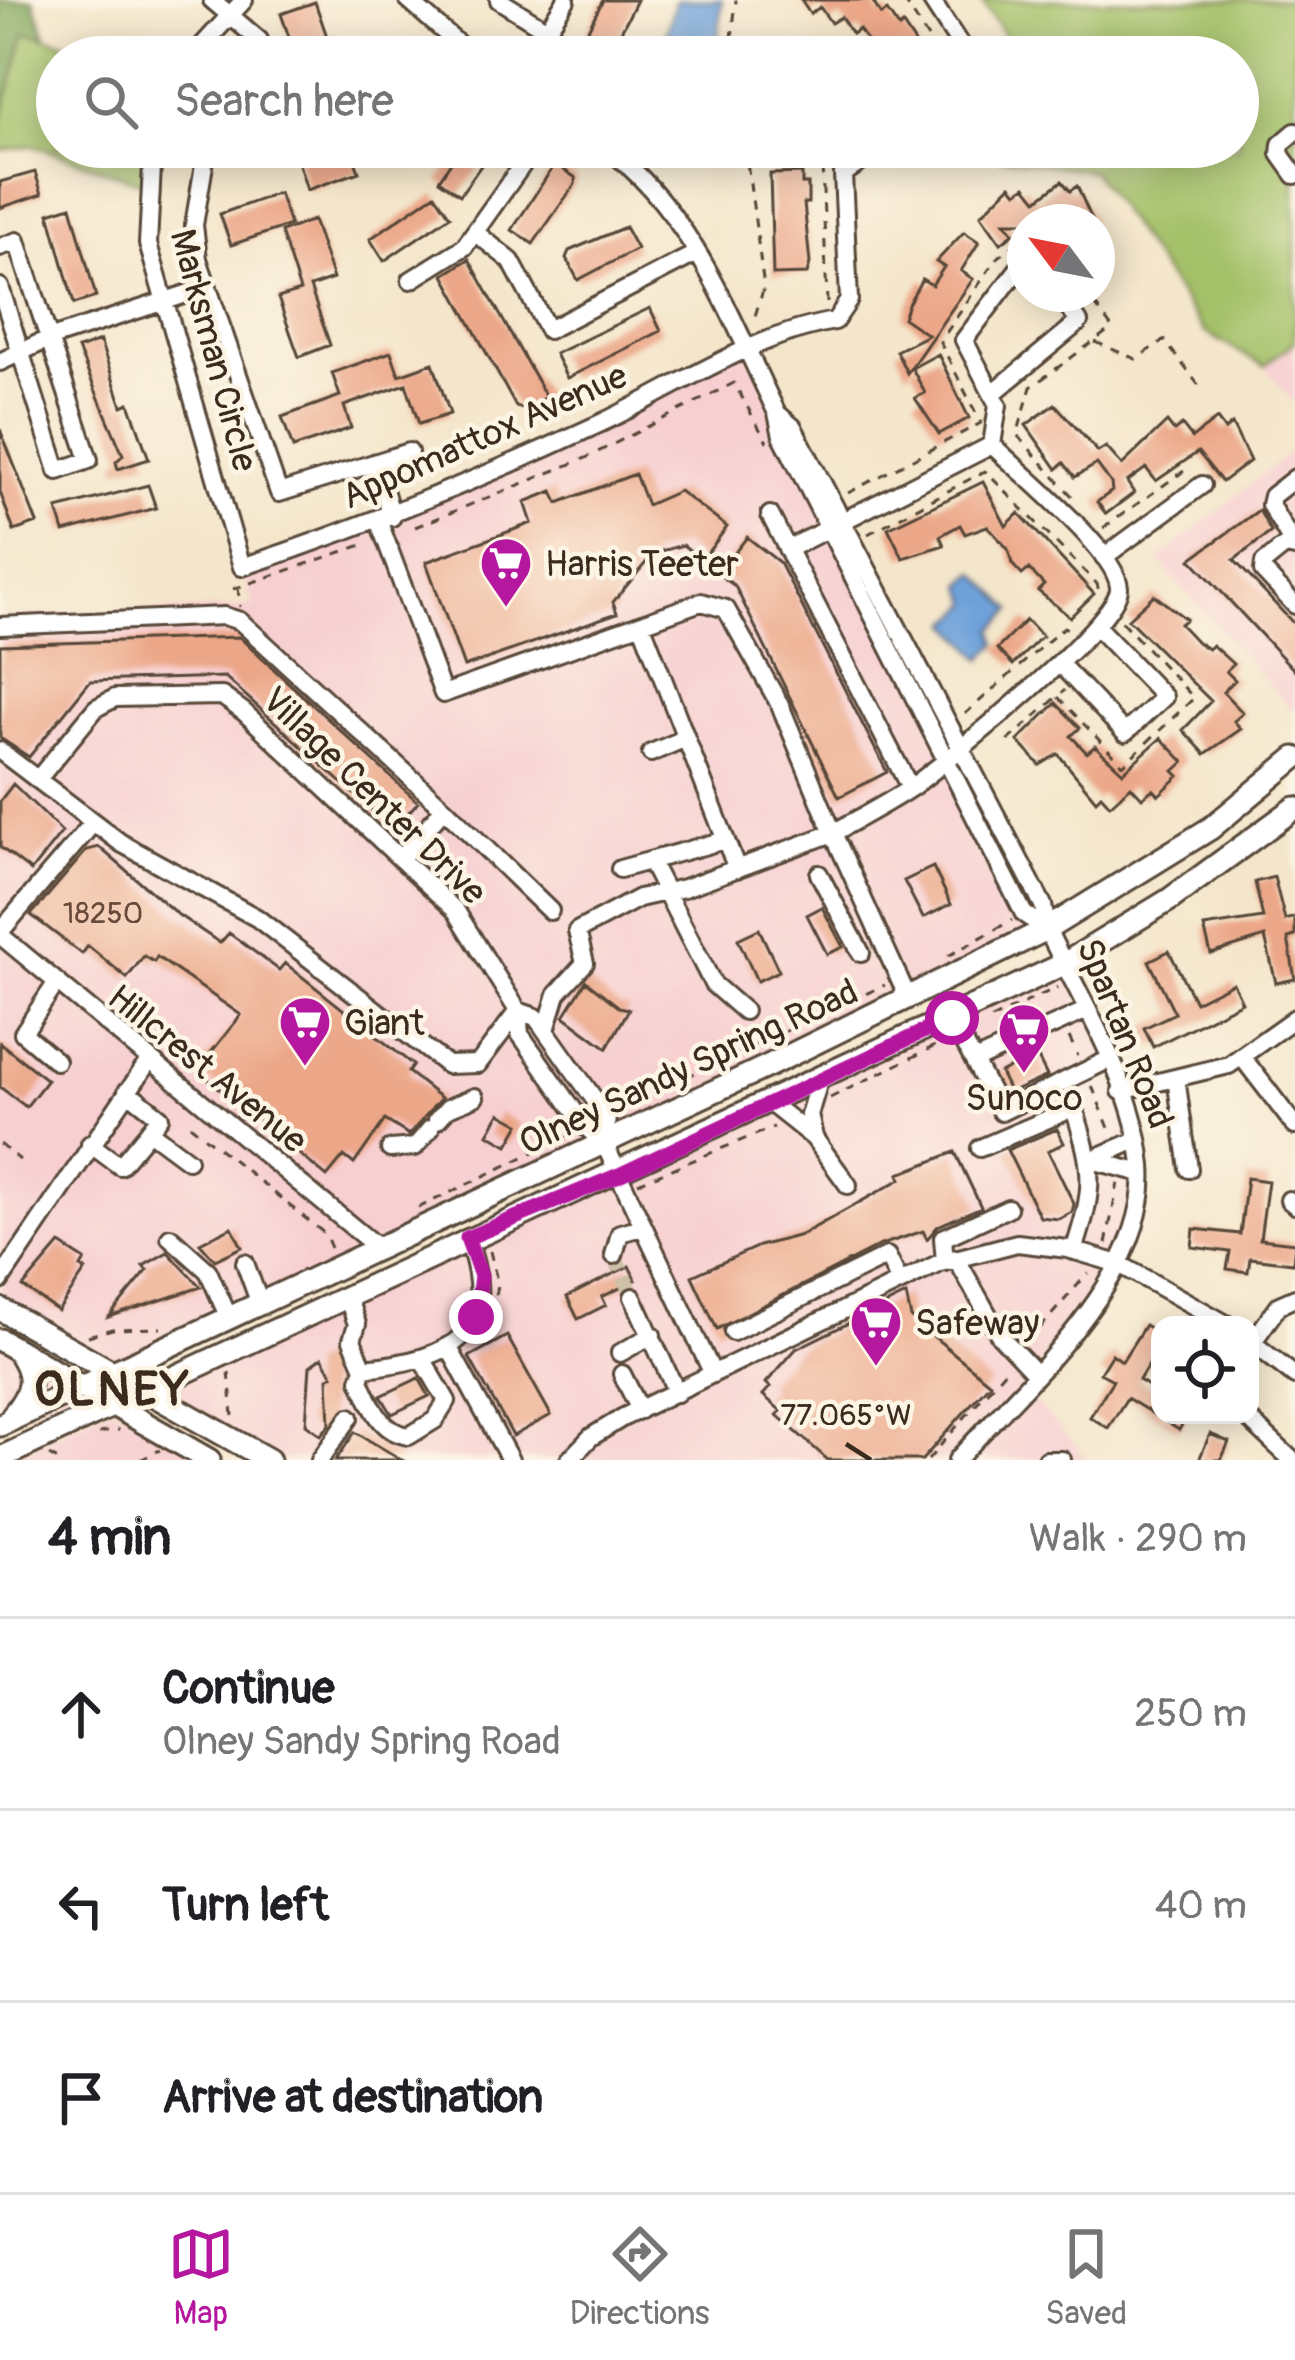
<!DOCTYPE html>
<meta charset="utf-8">
<style>
body{margin:0;font-family:Pangolin,sans-serif;background:#f2f2f2;color:#202124}
.controls{position:absolute;right:36px;bottom:36px;display:grid;overflow:hidden;border-radius:24px;box-shadow:0 6px 30px #0003}
.controls button{width:108px;height:108px;display:grid;place-items:center;padding:0;border:0;border-bottom:3px solid #e0e0e0;background:#fff;color:#202124;font:60px sans-serif}
.compass{position:absolute;left:1007px;top:204px;width:108px;height:108px;border-radius:50%;background:#fff;box-shadow:0 6px 30px #0003;rotate:302deg}
.stop{position:absolute;width:36px;height:36px;margin:-27px;border:9px solid #b5179e;border-radius:50%;background:#fff}
.stop.end{background:#b5179e;border-color:#fff;box-shadow:0 3px 12px #0008}
.list{margin:0;padding:0;list-style:none}
h2{display:flex;justify-content:space-between;align-items:center;height:156px;margin:0;padding:0 48px;font-size:51px}
h2 small{font-size:39px;font-weight:400;color:#757577}
.list li{display:grid;grid-template-columns:78px 1fr auto;gap:36px;align-items:center;box-sizing:border-box;height:192px;padding:0 48px;border-top:3px solid #e0e0e0}
.list b{display:block;font-size:45px;white-space:nowrap}
.list p{margin:0;font-size:39px;white-space:nowrap;color:#757577}
.list em{font-size:39px;font-style:normal;color:#757577}
.icon{flex:none;width:66px;height:66px;fill:none;stroke:currentColor;stroke-width:2;stroke-linecap:round;stroke-linejoin:round}
.map{position:relative;flex:none;width:1295px;height:1460px;overflow:hidden}
.search{position:absolute;background:#fff;box-shadow:0 6px 30px #0003;left:36px;right:36px;top:36px;height:132px;display:flex;align-items:center;gap:30px;box-sizing:border-box;padding:0 42px;border-radius:66px;color:#757577;font-size:45px}
.sheet{height:732px;background:#fff}
nav{display:flex;justify-content:space-around;align-items:center;box-sizing:border-box;height:168px;border-top:3px solid #e0e0e0;background:#fff;font-size:33px;color:#757577}
nav a{display:grid;justify-items:center;gap:6px}
nav .on{color:#b5179e}
.map>svg:first-child{display:block}
.built{fill:#f7cfd1}
.green{fill:#a4c169;stroke:#707644;stroke-width:3}
.forest{fill:#83a75d;stroke:#5f683e;stroke-width:3}
.water{fill:#6ea1da;stroke:#54667c;stroke-width:3}
.building{fill:#eca789}
.lines{fill:none;stroke-linecap:round;stroke-linejoin:round}
.minor-tunnel{stroke:#cfc0a8;stroke-width:16;stroke-dasharray:16 8;stroke-linecap:butt}
.minor-casing{stroke:#574638;stroke-width:22}
.major-casing{stroke:#574638;stroke-width:27}
.path{stroke:#574638;stroke-width:3;stroke-dasharray:9 9;stroke-linecap:butt}
.minor{stroke:#fff;stroke-width:16}
.major{stroke:#fff;stroke-width:21}
.route{stroke:#b5179e;stroke-width:15}
.ticks{fill:none;stroke:#3b2a1e;stroke-width:4.5}
.labels{text-anchor:middle;stroke-width:9;stroke-linejoin:round;paint-order:stroke}
.number-label{font-size:30px;fill:#674939}
.street-label{font-size:36px;fill:#3b2a1e;stroke:#fcf5e5}
.poi-label{font-size:36px;fill:#3b2a1e;stroke:#fcf5e5;text-anchor:start}
.district-label{font-size:48px;font-weight:bold;letter-spacing:3px;fill:#3b2a1e;stroke:#fcf5e5}
.ticks-label{font-size:30px;text-anchor:middle;fill:#3b2a1e;stroke:#fcf5e5;stroke-width:9;stroke-linejoin:round;paint-order:stroke}
</style>
<div class="map">
<svg width="1295" height="1460" viewBox="0 0 1295 1460">
<rect width="100%" height="100%" fill="#fcf5e5"/>
<filter id="ink" filterUnits="userSpaceOnUse"><feTurbulence type="fractalNoise" baseFrequency=".00833" numOctaves="2"/><feDisplacementMap in="SourceGraphic" scale="24" xChannelSelector="R" yChannelSelector="G"/><feConvolveMatrix kernelMatrix="1 2 1 2 8 2 1 2 1" color-interpolation-filters="sRGB"/></filter>
<filter id="wash" filterUnits="userSpaceOnUse"><feTurbulence type="fractalNoise" baseFrequency=".004" numOctaves="4" result="noise"/><feDisplacementMap in="SourceGraphic" scale="48" xChannelSelector="R" yChannelSelector="G"/><feGaussianBlur stdDeviation="2.7" result="paint"/><feColorMatrix in="noise" values="0 0 0 0 0 0 0 0 0 0 0 0 0 0 0 0 0 1.4 0 .05"/><feComposite in="paint" operator="in"/></filter>
<g filter="url(#wash)">
<rect width="100%" height="100%" fill="#f4e6cb"/>
<path class="built" d="M1295,341V404L1264,366Z
M746,350L1047,929L115,1372L0,1309V617L253,607L242,567L392,517Z
M1295,448V713L1158,560Z
M1064,964L1108,1060L1142,1166L1119,1264L1021,1387L1089,1460H269L146,1389Z
M0,1340L81,1387L0,1425Z
M112,1406L209,1460H0Z"/>
<path class="green" d="M981,0H1295V341L1264,366L1205,332L1092,171L997,157L986,147H1238V57H1019Z
M25,32L123,57H57V147H153L148,185L33,145L0,151V124Z"/>
<path class="forest" d="M0,0H33L46,36L25,33L0,124Z"/>
<path class="water" d="M676,0H722L717,57H659Z
M976,573L1013,610L994,630L997,644L982,659L950,623L971,603L963,585Z"/>
<g id="blocks">
<path class="building" d="M603,0H637L608,57H574Z
M801,0H872L881,15L887,11L899,28L903,25L920,51L910,57H878L859,29L852,34L841,17L831,23L820,7L810,14Z
M315,2L334,57H296L281,14Z
M328,147H350L359,172L307,190L297,158Z
M461,147H494L460,195L439,180Z
M555,164L576,178L575,184L533,244L512,230Z
M35,172L42,194L0,208V182Z
M802,173V184H808V203H804L810,263L807,274L773,275L770,174Z
M1062,181L1070,191L1077,186L1093,222H1048L1042,214L1031,222H1005L1014,233L1001,243L981,215L1011,185L1017,192L1026,186L1037,200Z
M279,193L290,225L231,245L220,214Z
M435,194L450,216L384,261L370,239Z
M71,206L96,297L74,304L49,213Z
M313,220L333,279L310,287L330,345L299,357L278,298L300,291L281,232Z
M625,227L637,249L578,280L566,258L569,251Z
M964,232L979,242L961,271L973,279L907,373L896,351L928,335L903,318L908,304L922,279L932,285L944,267L936,262Z
M469,259L546,397L523,409L516,407L444,275Z
M650,308L661,331L567,378L555,354Z
M100,341L122,406L129,403L149,459L118,469L116,462L123,455L78,349Z
M391,352L399,375L433,363L450,414L419,424L406,384L344,406L351,428L293,448L282,417L340,396L332,373Z
M938,354L969,418L939,434L915,398L925,393L912,368Z
M1055,404L1098,452L1106,447L1122,465L1167,422L1174,431L1182,425L1192,438L1217,419L1225,430L1232,424L1250,461L1222,482L1198,452L1156,481L1146,468L1127,482L1134,493L1106,514L1097,502L1112,491L1111,483L1097,464L1075,477L1064,463L1057,469L1026,425Z
M0,429L37,523L14,531L0,492Z
M635,474L647,505L679,491L727,527L702,560L683,545L654,553L613,602L617,613L464,667L426,562L532,523L525,502L553,491L558,503Z
M983,482L1006,526L1019,513L1094,594L1070,617L1038,591L1044,585L1029,569L1022,575L1012,564L1008,549L987,526L965,534L960,525L940,536L944,545L903,558L888,528Z
M148,485L156,508L64,532L57,509Z
M1259,510L1271,532L1234,560L1295,625V671L1191,559Z
M747,537L780,563L887,772L839,797L735,586L718,574Z
M1154,595L1186,619L1180,624L1197,642L1208,649L1212,645L1233,664L1226,671L1235,680L1223,692L1243,713L1234,721L1241,729L1205,754L1183,730L1211,701L1128,619Z
M1026,620L1042,636L1013,665L997,649Z
M239,637L418,802L393,829L225,677L90,681L29,757L0,738V645Z
M1056,703L1080,728L1071,736L1087,753L1095,746L1123,772L1161,738L1184,762L1174,771L1179,776L1159,795L1153,789L1142,798L1131,786L1110,805L1101,795L1096,800L1058,754L1040,765L1018,741Z
M13,784L62,832L31,871L0,847V801Z
M99,847L177,914L220,943L229,933L279,970L285,963L413,1065L408,1072L441,1098L409,1135L385,1120L354,1164L344,1156L327,1177L197,1070L241,1015L157,957L154,962L144,956L127,978L88,946L82,954L31,915L87,850Z
M933,867L951,904L923,918L904,881Z
M1274,877L1285,920L1295,917V936L1288,938L1295,979L1276,983L1265,937L1211,954L1204,927L1263,918L1255,882Z
M822,907L843,947L827,954L807,915Z
M759,929L779,971L757,981L738,939Z
M1169,951L1195,1002L1233,983L1242,1002L1153,1047L1144,1028L1175,1013L1149,961Z
M586,981L619,1007L629,1009L607,1048L564,1016Z
M0,1043L47,1080L26,1107L0,1087Z
M1036,1054L1047,1076L1010,1093L1000,1073Z
M500,1113L520,1124L508,1145L488,1134Z
M1057,1129L1064,1143L1048,1151L1074,1204L1072,1212L1059,1219L1040,1217L1007,1150Z
M955,1152L981,1207L938,1226L927,1239L923,1231L881,1245L717,1329L692,1276L759,1246L801,1235L901,1179L899,1174Z
M1247,1178L1268,1181L1260,1239L1295,1243L1293,1263L1250,1258L1248,1272L1227,1269L1230,1252L1192,1247L1194,1229L1240,1234Z
M232,1227L242,1247L215,1260L200,1243Z
M60,1244L85,1260L81,1267L86,1270L58,1311L23,1287Z
M168,1252L201,1287L109,1317L148,1270L143,1266Z
M629,1266L636,1280L602,1297L606,1305L578,1319L567,1297Z
M906,1295L911,1318L990,1383L922,1460H828L777,1415L781,1411L763,1395L770,1387L766,1383L796,1349Z
M1145,1325L1160,1334V1345L1139,1380L1160,1393V1415H1188L1179,1430L1127,1398L1108,1428L1090,1417L1113,1380L1100,1373L1112,1354L1122,1361Z
M507,1336L551,1415L513,1436L469,1357Z
M322,1357L333,1375L328,1378L330,1424L321,1435L306,1424L310,1366Z
M419,1378L429,1396L392,1414L381,1396Z
M355,1432L402,1460H336Z
M1210,1434L1229,1442L1221,1460H1199Z"/>
</g>
</g>
<g filter="url(#ink)">
<use href="#blocks" fill-opacity="0" stroke="#574638" stroke-width="3"/>
<g class="lines">
<path class="minor-tunnel" d="M614,1255L633,1297"/>
<g class="minor-casing">
<path id="minor" d="M212,0L259,40L266,57
M408,0L473,57
M499,0L547,30L566,0
M931,0L968,57
M192,57L244,0
M1295,132L1281,144L1280,154L1295,175
M153,147L148,244L242,567C366,526 483,478 601,423C678,387 751,335 835,321L849,300L843,174L884,147
M207,147L194,225L198,259L279,493L409,452
M605,147C692,209 732,321 777,413L782,436L1024,914L1047,929
M206,154L229,147
M476,233L511,261L548,330L697,253
M0,247L17,241L89,460L58,471L0,287
M411,280L464,247L535,147
M0,362L48,339L208,287
M992,394L1079,322L1059,294
M777,413L793,427L1043,905L1047,929C1081,1001 1135,1085 1142,1166C1151,1276 1024,1384 957,1460
M992,445L998,405L964,340L1025,260
M376,462L392,517
M770,515L910,788
M379,522L443,694L701,602L726,609L780,705L833,833C859,818 887,804 912,787C946,762 1123,620 1119,587C1116,551 1020,472 992,445L788,549
M1295,547L1270,505L1272,496L1295,478
M1295,548L1285,546L1264,563L1263,571L1295,605
M1104,557L1202,485
M642,625L737,869
M0,626L224,616L240,621L444,808
M1059,663L1125,733L1164,697L1097,627
M0,751L121,843L257,918L447,1065L478,1064L518,1011
M651,753L686,738
M38,779L96,708L115,698L222,696L244,712L456,911L518,1011L520,1034L585,1126L604,1143L713,1374
M402,857L444,808L550,911
M650,861L713,984L744,1011
M620,869L725,840
M819,874L861,953
M0,932L93,823
M0,935L378,1248
M55,985L23,1033L56,1061
M518,1011L536,1017L607,1117L604,1143
M951,1018L1001,1112L1108,1060
M546,1030L557,994L585,963L577,931L639,898L684,888L833,833L908,998
M1242,1057L1295,1126
M974,1061L1085,1011
M1176,1078L1189,1169
M127,1091L160,1117L149,1131L188,1160
M1121,1091L1229,1065L1295,1018
M770,1103L814,1138L848,1185
M437,1120L448,1108L475,1097
M814,1137L809,1115L819,1081
M90,1144L120,1166L149,1131
M980,1148L1074,1108C1094,1172 1095,1186 1074,1251
M390,1149L415,1147L430,1129
M1093,1159L1137,1140
M1091,1160L1142,1173
M1289,1200L1295,1205
M170,1237L208,1271L229,1318
M614,1255L620,1233L642,1227
M956,1258L1000,1336L1034,1372
M945,1262L943,1238L1008,1208
M245,1263L260,1304
M0,1281L148,1062
M633,1297L677,1393
M348,1299L357,1324L352,1340L364,1368C452,1359 503,1335 467,1238
M733,1332L887,1256L900,1282
M1250,1341L1295,1376
M1252,1343L1279,1305L1295,1298
M448,1346L510,1460
M620,1353L652,1335
M364,1368L360,1380C371,1404 379,1432 409,1436L435,1420L447,1401L423,1360
M622,1374L640,1410
M1244,1415L1292,1460
M320,1460L350,1417
M569,1460L591,1437L622,1418L940,1263L1017,1243L1068,1249L1119,1264L1228,1325
M1046,1460H1062"/>
</g>
<g class="major-casing">
<path id="major" d="M0,1309L269,1460
M0,1340L209,1460
M12,1416C32,1392 36,1376 17,1350
M0,1425L768,1066L1047,929L1211,828L1295,758
M0,1458L1064,964L1169,900L1295,808"/>
</g>
<path class="path" d="M904,0L940,57
M730,57L736,0
M745,147L764,287L755,316
M827,303L822,162L845,147
M1095,342L1136,359L1164,340L1203,391
M848,493L981,423L940,342L996,259L1025,237
M1072,496L1017,435L1031,387L1112,328L1087,294
M415,527L586,458L734,383L767,442
M1103,528L1191,466
M868,534L985,471L1097,584L1100,595
M238,587L240,607
M233,589L368,543
M1058,697L1123,765L1194,698L1121,621
M965,714L1064,627L1067,629
M1008,741L1065,690
M948,956L1012,920
M991,1019L1058,987
M1069,1037L1078,1056
M1092,1086L1111,1133
M830,1098L945,1041
M621,1107L885,985
M190,1125L325,1234L331,1248
M0,1144L20,1160
M638,1183L774,1127
M418,1208L571,1134
M1106,1244L1118,1183
M490,1251L498,1285L494,1306
M88,1336L112,1329L161,1328
M1028,1342L1088,1273
M229,1372L233,1416
M99,1433L119,1430
M49,1455L58,1460
M140,1460L160,1450
M928,1460L1007,1368"/>
<use href="#minor" class="minor"/>
<use href="#major" class="major"/>
</g>
</g>
<g class="lines" filter="url(#ink)">
<path class="route" d="M476,1317L481,1276L467,1238L619,1175L952,1018"/>
</g>
<path class="ticks" d="M846,1444L871,1460"/>
<defs>
<g id="supermarket-pin" transform="scale(2.7)"><path d="M0 17L-7.5 6A9.5 9.5 0 1 1 7.5 6Z" fill="#b5179e" stroke="#fcf5e5"/><path d="M-6-5.5h2.5l.6 2H6L4.5 2H-2.5L-4.4-4H-6ZM-1.5 3.2a1.3 1.3 0 1 0 .1 0ZM3 3.2a1.3 1.3 0 1 0 .1 0Z" fill="#fff"/></g>
</defs>
<g fill-rule="evenodd">
<use href="#supermarket-pin" x="506" y="563"/>
<use href="#supermarket-pin" x="305" y="1022"/>
<use href="#supermarket-pin" x="1024" y="1029"/>
<use href="#supermarket-pin" x="876" y="1322"/>
</g>
<g class="labels">
<g class="number-label">
<text x="103" y="923">18250</text>
</g>
<g class="street-label">
<text transform="translate(215 350) rotate(75)" y="13">Marksman Circle</text>
<text transform="translate(484 435) rotate(-24)" y="13">Appomattox Avenue</text>
<text transform="translate(375 795) rotate(44)" y="13">Village Center Drive</text>
<text transform="translate(1126 1033) rotate(68)" y="13">Spartan Road</text>
<text transform="translate(688 1066) rotate(-25)" y="13">Olney Sandy Spring Road</text>
<text transform="translate(208 1068) rotate(39)" y="13">Hillcrest Avenue</text>
</g>
<g class="poi-label">
<text x="545" y="576">Harris Teeter</text>
<text x="344" y="1035">Giant</text>
<text x="1024" y="1110" text-anchor="middle">Sunoco</text>
<text x="915" y="1335">Safeway</text>
</g>
<g class="district-label">
<text x="113" y="1405">OLNEY</text>
</g>
</g>
<g class="ticks-label">
<text x="846" y="1425">77.065°W</text>
</g>
</svg>
<div class="controls">
<button><svg class="icon" aria-label="locate" viewBox="0 0 24 24"><circle cx="12" cy="12" r="6"/><path d="M12 2v4M12 18v4M2 12h4M18 12h4"/></svg></button>
</div>
<svg class="compass" viewBox="-18 -18 36 36"><path d="M0-13l5 13h-10z" fill="#e53935"/><path d="M0 13l5-13h-10z" fill="#757577"/></svg>
<div class="stop" style="left:952px;top:1018px"></div>
<div class="stop end" style="left:476px;top:1317px"></div>
<div class="search"><svg class="icon" aria-label="search" viewBox="0 0 24 24"><circle cx="10" cy="10" r="6"/><path d="M15 15l6 6"/></svg>Search here</div>
</div>
<section class="sheet">
<h2>4 min<small>Walk · 290 m</small></h2>
<ul class="list">
<li><svg class="icon" aria-label="ahead" viewBox="0 0 24 24"><path d="M12 20V5M6 11l6-6 6 6"/></svg><div><b>Continue</b><p>Olney Sandy Spring Road</p></div><em>250 m</em></li>
<li><svg class="icon" aria-label="left" viewBox="0 0 24 24"><path d="M17 20v-9H6M10 6l-5 5 5 5"/></svg><div><b>Turn left</b></div><em>40 m</em></li>
<li><svg class="icon" aria-label="arrive" viewBox="0 0 24 24"><path d="M6 21V4h12l-3 4 3 4H6"/></svg><div><b>Arrive at destination</b></div></li>
</ul>
</section>
<nav>
<a class="on"><svg class="icon" aria-label="map" viewBox="0 0 24 24"><path d="M3 6l6-2 6 2 6-2v14l-6 2-6-2-6 2zM9 4v14M15 6v14"/></svg>Map</a>
<a><svg class="icon" aria-label="directions" viewBox="0 0 24 24"><path d="M12 3l9 9-9 9-9-9zM9 14v-3h6M13 9l2 2-2 2"/></svg>Directions</a>
<a><svg class="icon" aria-label="saved" viewBox="0 0 24 24"><path d="M7 4h10v16l-5-4-5 4z"/></svg>Saved</a>
</nav>
